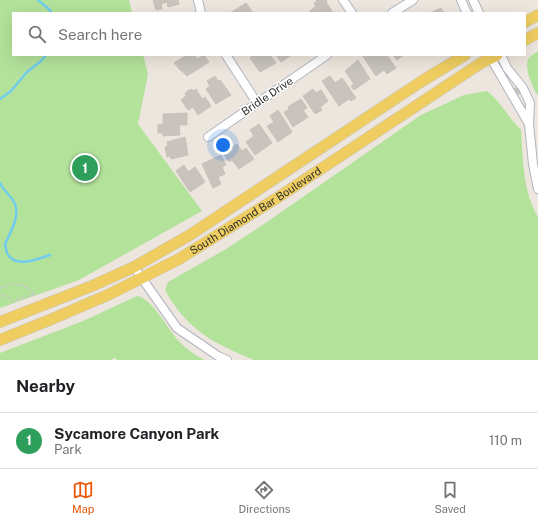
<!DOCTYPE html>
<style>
body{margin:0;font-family:"Public Sans",sans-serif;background:#f2f2f2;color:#202124}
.you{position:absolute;left:223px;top:145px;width:14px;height:14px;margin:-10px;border:3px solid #fff;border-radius:50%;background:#1a73e8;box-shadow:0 0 0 6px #1a73e833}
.badge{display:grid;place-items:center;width:26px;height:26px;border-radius:50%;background:#ea580c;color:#fff;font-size:13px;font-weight:700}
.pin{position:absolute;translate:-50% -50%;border:2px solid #fff;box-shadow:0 1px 4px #0006}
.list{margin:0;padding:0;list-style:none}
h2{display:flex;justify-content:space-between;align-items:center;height:52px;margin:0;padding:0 16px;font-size:17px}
h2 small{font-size:13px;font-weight:400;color:#757577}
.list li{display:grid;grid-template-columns:26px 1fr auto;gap:12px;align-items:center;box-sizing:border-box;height:56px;padding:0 16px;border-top:1px solid #e0e0e0}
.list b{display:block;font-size:15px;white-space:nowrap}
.list p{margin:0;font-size:13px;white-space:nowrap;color:#757577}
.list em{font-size:13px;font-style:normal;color:#757577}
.icon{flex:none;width:22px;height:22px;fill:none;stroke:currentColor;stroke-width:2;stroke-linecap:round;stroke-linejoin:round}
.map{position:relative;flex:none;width:538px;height:360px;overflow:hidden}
.search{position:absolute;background:#fff;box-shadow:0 4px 16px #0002;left:12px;right:12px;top:12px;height:44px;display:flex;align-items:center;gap:10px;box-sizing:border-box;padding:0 14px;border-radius:0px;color:#757577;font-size:15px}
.sheet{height:108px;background:#fff}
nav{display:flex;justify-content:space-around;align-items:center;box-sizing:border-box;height:56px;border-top:1px solid #e0e0e0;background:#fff;font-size:11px;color:#757577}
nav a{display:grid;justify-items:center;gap:2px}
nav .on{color:#ea580c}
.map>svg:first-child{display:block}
.green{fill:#b3e29b}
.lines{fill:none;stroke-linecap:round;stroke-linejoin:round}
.stream{stroke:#72cded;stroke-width:2.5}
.building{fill:#c8c3bd;stroke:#c8c2b7}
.minor-casing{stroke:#b1b4bf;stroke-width:10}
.major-casing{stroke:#c8c8c8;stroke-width:12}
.path{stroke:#c8c8c8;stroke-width:1.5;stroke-dasharray:3 2;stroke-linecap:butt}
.minor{stroke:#fff;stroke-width:8}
.major{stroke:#efcd60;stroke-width:11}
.labels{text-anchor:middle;stroke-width:3;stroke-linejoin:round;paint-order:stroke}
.street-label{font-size:11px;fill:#2b2b2b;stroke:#fff}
</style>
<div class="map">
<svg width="538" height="360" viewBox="0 0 538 360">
<rect width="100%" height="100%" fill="#ede6de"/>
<path class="green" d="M0,0H129L132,13H13V55H143L148,74L138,124L202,211L79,280L0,308Z
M538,51V96C533,88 524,69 528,59C530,56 535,53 538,51Z
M487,91C502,103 508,117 521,130C523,159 523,192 538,217V360H254C213,343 187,330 165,290L168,282L226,249L264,224L421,115L464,95Z
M137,296C152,298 167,328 177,339C185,348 194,355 205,360H117L115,358L110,360H0V353L83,321Z"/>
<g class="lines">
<path class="stream" d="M38,0L50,10L51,13
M0,99L11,91L27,72L41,61L46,55
M0,183C3,191 12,196 15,204C20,217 10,233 5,244C6,247 6,251 7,253C15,269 38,259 50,255"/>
</g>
<path class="building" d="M153,0H178L179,4L168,7L167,2L161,4L162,9L156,10Z
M317,0H327L326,2L333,13H311L310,11L316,6L314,4Z
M246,3L253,13H230Z
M441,8L444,13H430Z
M187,55H195L197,59L204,55L209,62L187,76L182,71H181L174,63Z
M254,55H270L276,63L260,72L250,58Z
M276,55H290V56L281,62Z
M362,55H387L396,68L387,74L384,70L376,76Z
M393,55H404L397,60Z
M358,60L370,79L354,90L351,86L354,84L345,71Z
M215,76L218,81L220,80L231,95L216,104L206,89L210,86L207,81Z
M330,76L335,83L342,78L356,98L351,101L349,99L339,106L322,81Z
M518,87L521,93L516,95L513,89Z
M192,89L194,91L196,89L202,99L205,97L211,106L198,115L193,107L188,110L181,100L186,96L185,94L187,91Z
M313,89L316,93L321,90L328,101L320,107L322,110L315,114L303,96Z
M301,99L307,108L303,110L308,117L293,127L284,112L288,110L289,106Z
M278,110L292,132L278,142L267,126L274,122L270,116Z
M187,113V125H179L180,135L163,136V133H158V125L163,124V114Z
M259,124L272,143L255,155L246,142L254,136L250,130Z
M185,137L188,155L171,159L170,156L167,157L165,147L168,146L167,142Z
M237,144L242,151L246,148L254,159L239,169L232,160L229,162L223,153Z
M221,155L226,165L222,167L225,174L218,177L221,184L213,188L202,164Z
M184,165L188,172L195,167L205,182L190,192L176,171Z"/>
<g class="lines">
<g class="minor-casing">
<path id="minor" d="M198,0L201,13
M343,0L352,13
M461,0L467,13
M473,0L479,13
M392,13L413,0
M226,55L257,103
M489,55L529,124L530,103L523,88L507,68L501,55
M529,124L533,164L538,189
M208,137L327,55
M134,267L177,328L218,356L227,360"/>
</g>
<g class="major-casing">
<g id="major">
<path d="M525,22L538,15"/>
<path d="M525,40L538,33"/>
<path d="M0,322L92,286L134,267L190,235L422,81L465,55"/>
<path id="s1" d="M0,340L52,319L110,294L179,259L277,198L481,63L497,55"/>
</g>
</g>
<path class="path" d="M0,288C17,282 21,283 35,294L14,301L5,296L0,295"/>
<use href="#minor" class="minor"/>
<use href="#major" class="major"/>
</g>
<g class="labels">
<g class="street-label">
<text transform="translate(267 96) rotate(-34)" y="4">Bridle Drive</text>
<text dy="4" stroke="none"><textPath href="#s1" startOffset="287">South Diamond Bar Boulevard</textPath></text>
</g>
</g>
</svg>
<div class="you"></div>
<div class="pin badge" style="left:85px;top:168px;background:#2e9e5b">1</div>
<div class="search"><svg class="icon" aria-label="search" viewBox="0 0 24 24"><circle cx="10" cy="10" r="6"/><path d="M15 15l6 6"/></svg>Search here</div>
</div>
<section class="sheet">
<h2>Nearby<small></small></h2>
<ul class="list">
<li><span class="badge" style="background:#2e9e5b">1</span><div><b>Sycamore Canyon Park</b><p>Park</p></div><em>110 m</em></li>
</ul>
</section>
<nav>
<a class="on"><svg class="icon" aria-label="map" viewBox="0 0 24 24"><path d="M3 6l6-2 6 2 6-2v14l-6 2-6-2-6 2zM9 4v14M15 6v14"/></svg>Map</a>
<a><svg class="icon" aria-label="directions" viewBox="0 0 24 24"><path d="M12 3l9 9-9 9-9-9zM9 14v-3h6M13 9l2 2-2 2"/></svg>Directions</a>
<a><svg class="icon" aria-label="saved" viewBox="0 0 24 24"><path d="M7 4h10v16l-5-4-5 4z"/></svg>Saved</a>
</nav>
